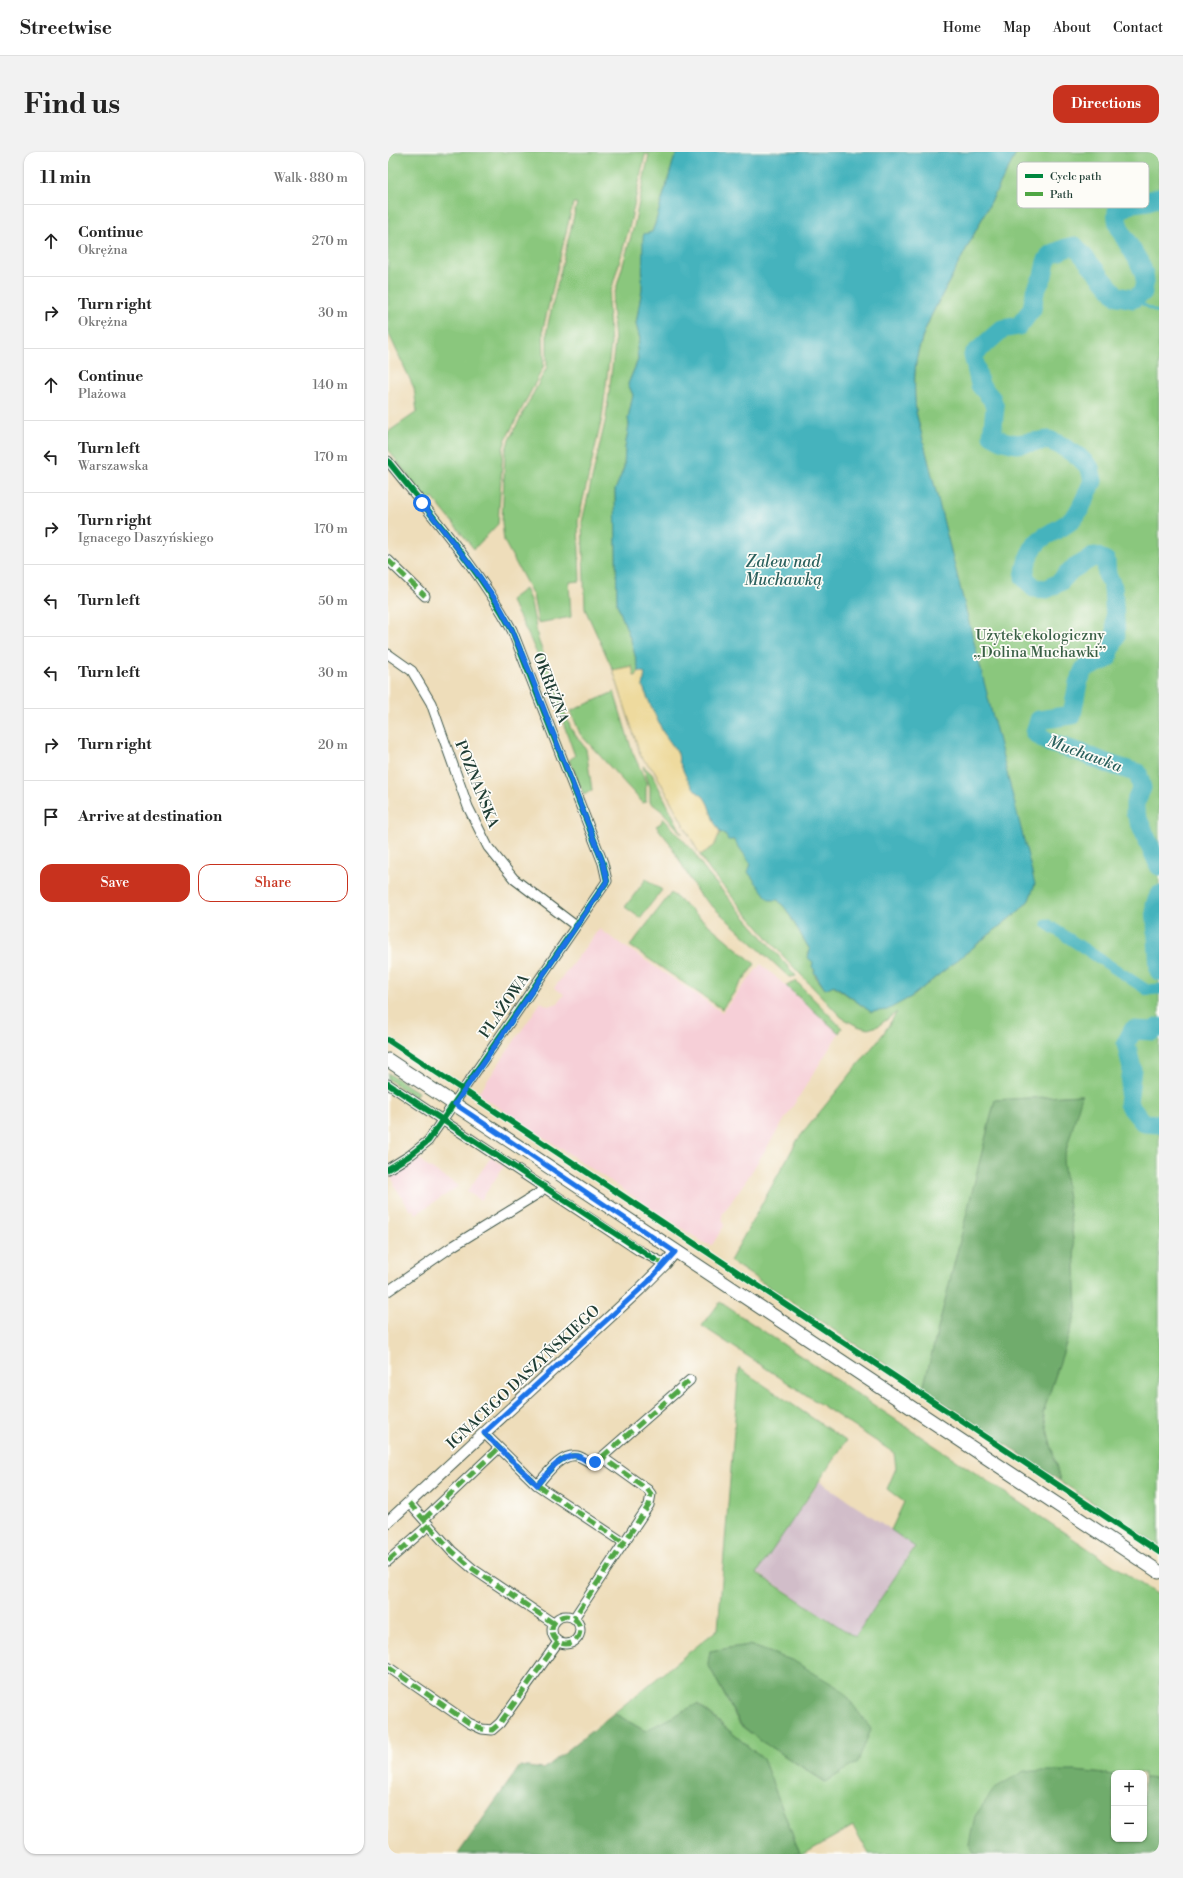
<!DOCTYPE html>
<meta charset="utf-8">
<style>
body{margin:0;font-family:"Libre Bodoni",serif;background:#f2f2f2;color:#222}
.controls{position:absolute;right:12px;bottom:12px;display:grid;overflow:hidden;border-radius:8px;box-shadow:0 1px 3px #0004}
.controls button{width:36px;height:36px;display:grid;place-items:center;padding:0;border:0;border-bottom:1px solid #e0e0e0;background:#fff;color:#222;font:20px sans-serif}
.stop{position:absolute;width:12px;height:12px;margin:-9px;border:3px solid #1a73e8;border-radius:50%;background:#fff}
.stop.end{background:#1a73e8;border-color:#fff;box-shadow:0 1px 4px #0008}
.list{margin:0;padding:0;list-style:none}
h2{display:flex;justify-content:space-between;align-items:center;height:52px;margin:0;padding:0 16px;font-size:17px}
h2 small{font-size:13px;font-weight:400;color:#767676}
.list li{display:grid;grid-template-columns:26px 1fr auto;gap:12px;align-items:center;box-sizing:border-box;height:72px;padding:0 16px;border-top:1px solid #e0e0e0}
.list b{display:block;font-size:15px;white-space:nowrap}
.list p{margin:0;font-size:13px;white-space:nowrap;color:#767676}
.list em{font-size:13px;font-style:normal;color:#767676}
.actions{display:flex;gap:8px;padding:12px 16px}
.actions a{flex:1;padding:9px 0;border:1px solid #c8321e;border-radius:12px;text-align:center;font-size:14px;color:#c8321e}
.actions .main{background:#c8321e;color:#fff}
.icon{flex:none;width:22px;height:22px;fill:none;stroke:currentColor;stroke-width:2;stroke-linecap:round;stroke-linejoin:round}
.map{position:relative;flex:none;width:771px;height:1702px;overflow:hidden;border-radius:12px}
header{display:flex;align-items:center;gap:24px;box-sizing:border-box;height:56px;padding:0 20px;background:#fff;border-bottom:1px solid #e0e0e0}
header strong{font-size:19px}
nav{display:flex;gap:22px;margin-inline-start:auto;font-size:14px}
.intro{display:flex;align-items:center;justify-content:space-between;box-sizing:border-box;height:96px;padding:0 24px}
h1{margin:0;font-size:28px}
.button{padding:10px 18px;border-radius:12px;background:#c8321e;color:#fff;font-size:14px;font-weight:700}
main{display:flex;gap:24px;padding:0 24px}
aside{flex:1;background:#fff;border-radius:12px;box-shadow:0 1px 3px #0004}
.map>svg:first-child{display:block}
.built{fill:#f6cfd7}
.industrial{fill:#d1bdc9}
.green{fill:#8ac77d;stroke:#548258;fill-rule:evenodd}
.forest{fill:#6fac6c;stroke:#477450}
.sand{fill:#eeda9e;stroke:#868c69}
.water{fill:#44b3bd;stroke:#327878}
.lines{fill:none;stroke-linecap:round;stroke-linejoin:round}
.stream{stroke:#44b3bd;stroke-width:3}
.canal{stroke:#44b3bd;stroke-width:11}
.river{stroke:#44b3bd;stroke-width:19}
.minor-casing{stroke:#3e5548;stroke-width:11}
.tertiary-casing{stroke:#3e5548;stroke-width:13}
.secondary-casing{stroke:#3e5548;stroke-width:15}
.minor{stroke:#fff;stroke-width:9}
.tertiary{stroke:#fff;stroke-width:11}
.secondary{stroke:#fff;stroke-width:13}
.quiet{stroke:#4fa644;stroke-width:5;stroke-dasharray:10 5;stroke-linecap:butt}
.cycleway-casing{stroke:#fdfcf7;stroke-width:8}
.cycleway{stroke:#00873e;stroke-width:6}
.route{stroke:#1a73e8;stroke-width:5}
.labels{text-anchor:middle;stroke-width:3.5;stroke-linejoin:round;paint-order:stroke}
.park-label{font-size:15px;fill:#3a6046;stroke:#fdfcf7}
.street-label{font-size:15px;fill:#1f3d34;stroke:#fdfcf7}
.water-label{font-size:16px;font-style:italic;fill:#2a605d;stroke:#fdfcf7}
.key{fill:#fdfcf7;stroke:#bac3bc;stroke-width:1}
.key-label{font-size:11px;fill:#1f3d34}
</style>
<header>
<strong>Streetwise</strong>
<nav><a>Home</a><a>Map</a><a>About</a><a>Contact</a></nav>
</header>
<div class="intro"><h1>Find us</h1><a class="button">Directions</a></div>
<main>
<aside>
<h2>11 min<small>Walk · 880 m</small></h2>
<ul class="list">
<li><svg class="icon" aria-label="ahead" viewBox="0 0 24 24"><path d="M12 20V5M6 11l6-6 6 6"/></svg><div><b>Continue</b><p>Okrężna</p></div><em>270 m</em></li>
<li><svg class="icon" aria-label="right" viewBox="0 0 24 24"><path d="M7 20v-9h11M14 6l5 5-5 5"/></svg><div><b>Turn right</b><p>Okrężna</p></div><em>30 m</em></li>
<li><svg class="icon" aria-label="ahead" viewBox="0 0 24 24"><path d="M12 20V5M6 11l6-6 6 6"/></svg><div><b>Continue</b><p>Plażowa</p></div><em>140 m</em></li>
<li><svg class="icon" aria-label="left" viewBox="0 0 24 24"><path d="M17 20v-9H6M10 6l-5 5 5 5"/></svg><div><b>Turn left</b><p>Warszawska</p></div><em>170 m</em></li>
<li><svg class="icon" aria-label="right" viewBox="0 0 24 24"><path d="M7 20v-9h11M14 6l5 5-5 5"/></svg><div><b>Turn right</b><p>Ignacego Daszyńskiego</p></div><em>170 m</em></li>
<li><svg class="icon" aria-label="left" viewBox="0 0 24 24"><path d="M17 20v-9H6M10 6l-5 5 5 5"/></svg><div><b>Turn left</b></div><em>50 m</em></li>
<li><svg class="icon" aria-label="left" viewBox="0 0 24 24"><path d="M17 20v-9H6M10 6l-5 5 5 5"/></svg><div><b>Turn left</b></div><em>30 m</em></li>
<li><svg class="icon" aria-label="right" viewBox="0 0 24 24"><path d="M7 20v-9h11M14 6l5 5-5 5"/></svg><div><b>Turn right</b></div><em>20 m</em></li>
<li><svg class="icon" aria-label="arrive" viewBox="0 0 24 24"><path d="M6 21V4h12l-3 4 3 4H6"/></svg><div><b>Arrive at destination</b></div></li>
</ul>
<div class="actions"><a class="main">Save</a><a>Share</a></div>
</aside>
<div class="map">
<svg width="771" height="1702" viewBox="0 0 771 1702">
<rect width="100%" height="100%" fill="#fdfcf7"/>
<filter id="ink" filterUnits="userSpaceOnUse"><feTurbulence type="fractalNoise" baseFrequency=".025" numOctaves="2"/><feDisplacementMap in="SourceGraphic" scale="8" xChannelSelector="R" yChannelSelector="G"/><feConvolveMatrix kernelMatrix="1 2 1 2 8 2 1 2 1" color-interpolation-filters="sRGB"/></filter>
<filter id="wash" filterUnits="userSpaceOnUse"><feTurbulence type="fractalNoise" baseFrequency=".012" numOctaves="4" result="noise"/><feDisplacementMap in="SourceGraphic" scale="16" xChannelSelector="R" yChannelSelector="G"/><feGaussianBlur stdDeviation="0.9" result="paint"/><feColorMatrix in="noise" values="0 0 0 0 0 0 0 0 0 0 0 0 0 0 0 0 0 1.4 0 .05"/><feComposite in="paint" operator="in"/></filter>
<g filter="url(#wash)">
<rect width="100%" height="100%" fill="#eeddba"/>
<path class="built" d="M211,777L334,860L373,812L451,881L359,1027L334,1063L336,1074L324,1093L318,1092L307,1085L90,942L153,850L160,854L170,851L176,842L166,836Z
M103,1005L116,1014L93,1048L79,1040Z
M32,1007L37,1013L71,1034L28,1062L25,1057L23,1059L6,1033L7,1032L3,1025Z"/>
<path class="industrial" d="M432,1329L527,1394L467,1485L369,1420Z"/>
<path class="green" d="M0,0H291L286,7L267,72L264,80L256,82L254,137L248,172L252,187L249,196L250,208L240,232L245,243L240,266L241,273L237,296L236,316L227,338L229,452L243,488L251,519L248,524H246L244,514L225,518L197,457L194,370L218,266L227,190L224,151L246,74L261,2L257,3L242,72L220,150L223,192L214,266L190,369L192,429L181,430L183,465L150,471L145,443L116,389L114,370L117,301L121,288L159,215V177L162,163L189,51H185L155,177L156,207L155,216L118,287L115,297L110,372L86,397L45,346L40,351L0,297V280L29,260L26,236L0,180Z
M629,0H771V1394L672,1329L655,1261L689,1158L686,1095L675,1009L693,943L607,948L535,1237L342,1109L410,987L495,882L509,860L490,874L480,877L469,874L453,865L396,805L322,719L312,703L326,694L332,680L346,688L398,757L422,798L420,803L425,810L427,824L437,837L445,833L483,860L523,845L632,758L641,748L646,732L528,260C526,238 525,211 533,190C535,181 540,172 543,164Z
M137,437L143,450L150,487L183,577L198,597L204,638L196,643L181,608L187,604C168,551 151,497 122,448Z
M226,540L244,599L258,630V650L255,651L192,582L183,559Z
M255,614L264,622L294,682L275,660L262,650V635Z
M275,666L305,699L319,721L408,824L401,825L310,741L281,690L268,674L273,671Z
M258,727L274,738L252,766L237,755Z
M283,741L367,812L334,857L242,794Z
M408,829L454,876L451,881L398,834Z
M0,921L30,940L27,945L0,927Z
M332,1150L771,1444V1627L756,1626V1621H726V1623L687,1619L582,1692L587,1702H481L465,1674L416,1702H412L375,1607L310,1552L257,1579L226,1561L330,1477L351,1216L458,1289L369,1421L467,1485L527,1395L503,1378L516,1350L499,1337L508,1316L506,1301L314,1174ZM361,1493L406,1509L437,1630L373,1589L352,1573L320,1512L322,1499Z"/>
<path class="forest" d="M694,943L675,1009L686,1095L689,1158L655,1261L672,1329L535,1237L607,948Z
M361,1493L406,1509L454,1538L483,1577L470,1610L438,1630L373,1589L353,1573L320,1512L322,1499Z
M309,1552L375,1607L412,1702H70L132,1614L156,1617L226,1561L257,1579Z
M636,1619H687L726,1623V1687H756V1626L771,1627V1702H587L581,1692L587,1664L607,1636Z"/>
<path class="sand" d="M244,514L246,524H248L251,519L257,521L255,535L264,556L275,580L290,601L291,609L308,639L316,645L320,652L327,672L329,674L332,680L326,694L312,703L267,620L253,605L225,518Z"/>
<path class="water" d="M291,0H629L543,164C540,172 535,181 533,190C525,211 526,238 528,260L647,732L641,748L632,758L523,845L499,858L483,860L446,833L437,837L426,820L427,818L424,815L425,810L420,806L422,798L398,757L390,748H381L360,720L363,712L346,688H340L337,682L332,680L329,674L327,672L320,652L316,645L308,639L299,627L291,609L290,601L275,580L264,556L255,535L257,521L251,519L243,488L229,452L227,338L236,316L237,296L241,273L240,266L245,243L240,232L250,208L249,195L252,187L248,172L254,137L255,84L256,82L264,80L267,72L286,7Z"/>
<g class="lines">
<path class="stream" d="M745,147L771,161"/>
<path class="canal" d="M659,772L759,838L771,837"/>
<path class="river" d="M771,45L760,49L745,51L729,59C725,81 756,106 757,128C757,132 755,136 755,140L745,147L729,144L687,94L678,96L662,103L658,110L655,124L647,140L644,157L631,174L614,177L585,203L592,233L604,247L607,256L604,283L615,289L628,292L661,288L674,294L691,305L702,316L705,329C699,341 694,357 685,367C677,374 671,377 661,382C644,390 638,408 636,425L646,436L659,437L672,430L683,418L707,404L718,409L719,423L725,435L728,484L719,507L696,517L690,531L684,563L651,568L647,581L662,591L694,601L718,611L750,621L754,636L747,651V660L771,714
M771,743L767,753L771,819
M771,875L765,879L745,878L738,891L744,917L740,952L756,971L771,972"/>
</g>
</g>
<g filter="url(#ink)">
<g class="lines">
<g class="minor-casing">
<path id="minor" d="M0,309C44,364 90,416 124,478L215,711L219,729L40,989L21,1004L0,1017
M0,408L37,444
M0,502L24,519L43,551L80,655L100,695L126,727L188,774
M0,932L250,1098L277,1112
M0,1139L65,1094L151,1041L156,1035
M96,1281L149,1333L235,1390
M214,1305L302,1228
M149,1333C158,1323 173,1301 189,1304C195,1305 199,1310 204,1311L214,1305L260,1338L263,1342L261,1353L186,1466
M21,1351L64,1399L85,1417L165,1471
M36,1367L111,1296
M0,1409L41,1373
M164 1478a14 14 0 1 1 28 0a14 14 0 1 1-28 0Z
M0,1515L81,1571L94,1577L104,1578L112,1571L170,1490"/>
</g>
<g class="tertiary-casing">
<path id="tertiary" d="M0,1370L252,1137L277,1112L287,1100"/>
</g>
<g class="secondary-casing">
<path id="secondary" d="M0,908L771,1420"/>
</g>
<use href="#minor" class="minor"/>
<use href="#tertiary" class="tertiary"/>
<use href="#secondary" class="secondary"/>
<path class="quiet" d="M0,408L37,444
M264,1106L277,1112
M96,1281L149,1333L235,1390
M214,1305L302,1228
M149,1333C158,1323 173,1301 189,1304C195,1305 199,1310 204,1311L214,1305L260,1338L263,1342L261,1353L186,1466
M21,1351L64,1399L85,1417L165,1471
M36,1367L111,1296
M0,1409L41,1373
M164 1478a14 14 0 1 1 28 0a14 14 0 1 1-28 0Z
M0,1515L81,1571L94,1577L104,1578L112,1571L170,1490"/>
<g class="cycleway-casing">
<path id="cycleway" d="M0,309C44,364 90,416 124,478L215,711L219,729L40,989L21,1004L0,1017
M0,888L771,1400
M0,932L266,1107"/>
</g>
<use href="#cycleway" class="cycleway"/>
</g>
</g>
<g class="lines" filter="url(#ink)">
<path class="route" d="M34,351L89,421L111,453L124,478L140,516L215,711L219,729L67,952L287,1100L260,1130L96,1281L149,1333C158,1323 173,1301 189,1304C196,1306 200,1312 207,1310"/>
</g>
<g class="labels">
<g class="park-label">
<text x="652" y="488">Użytek ekologiczny<tspan x="652" dy="17">„Dolina Muchawki”</tspan></text>
</g>
<g class="street-label">
<text transform="translate(163 536) rotate(69)" y="5">OKRĘŻNA</text>
<text transform="translate(89 632) rotate(68)" y="5">POZNAŃSKA</text>
<text transform="translate(116 854) rotate(-55)" y="5">PLAŻOWA</text>
<text transform="translate(135 1225) rotate(-43)" y="5">IGNACEGO DASZYŃSKIEGO</text>
</g>
<g class="water-label">
<text x="395" y="415">Zalew nad<tspan x="395" dy="18">Muchawką</tspan></text>
<text transform="translate(697 601) rotate(20)" y="6">Muchawka</text>
</g>
</g>
<rect x="629" y="10" width="132" height="46" rx="6" class="key"/>
<rect x="637" y="22" width="18" height="4" fill="#00873e"/>
<rect x="637" y="40" width="18" height="4" fill="#4fa644"/>
<g class="key-label">
<text x="662" y="28">Cycle path</text>
<text x="662" y="46">Path</text>
</g>
</svg>
<div class="controls">
<button>+</button>
<button>−</button>
</div>
<div class="stop" style="left:34px;top:351px"></div>
<div class="stop end" style="left:207px;top:1310px"></div>
</div>
</main>
